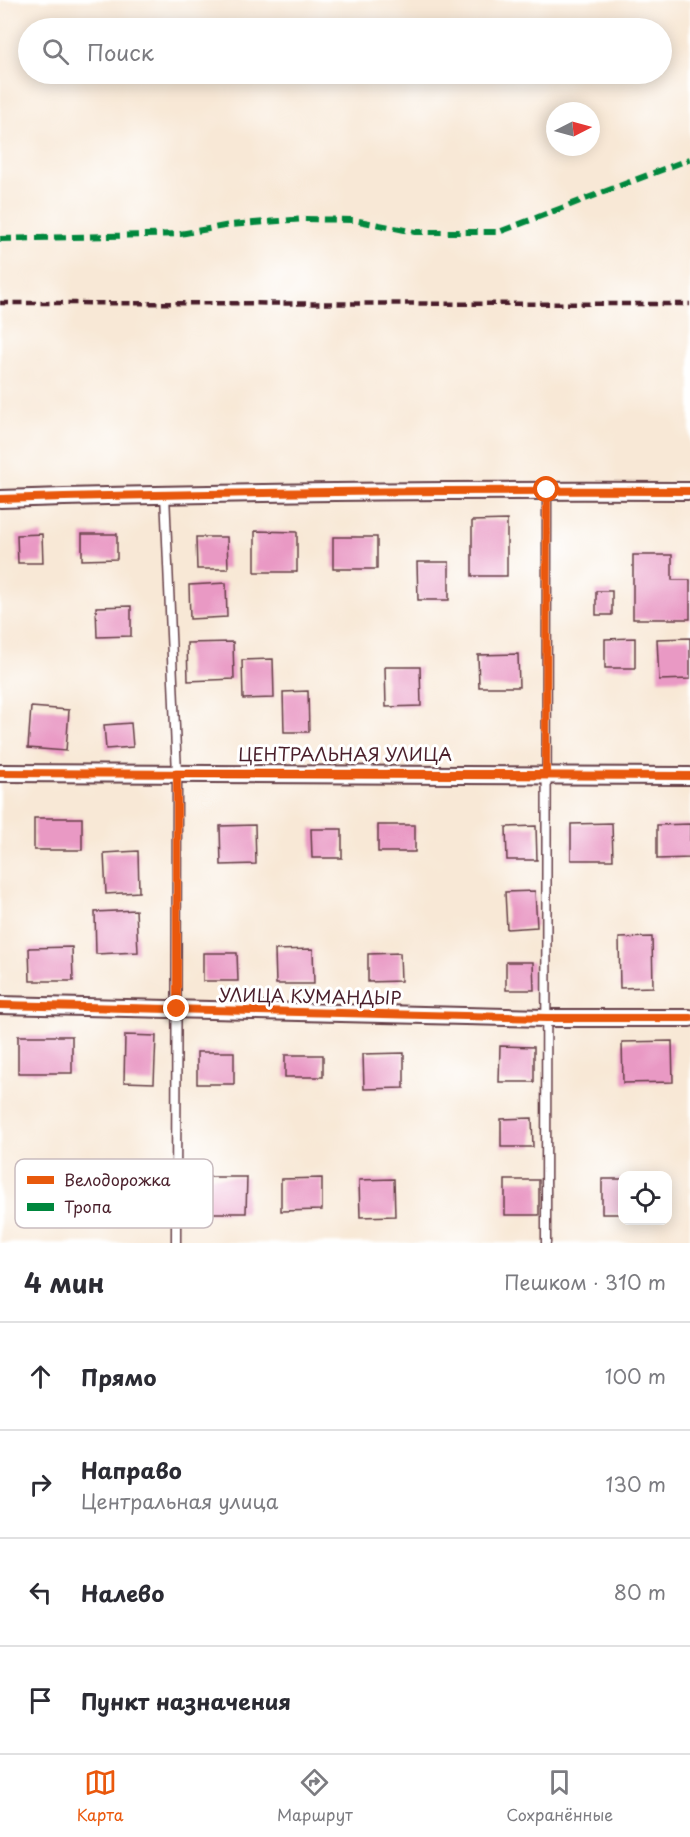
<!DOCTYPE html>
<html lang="ru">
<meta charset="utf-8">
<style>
body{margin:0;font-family:"Playpen Sans",sans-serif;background:#f7f7f7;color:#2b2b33}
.controls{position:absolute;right:18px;bottom:18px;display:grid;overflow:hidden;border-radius:12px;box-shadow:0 3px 15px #0003}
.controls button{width:54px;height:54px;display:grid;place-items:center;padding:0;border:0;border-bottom:2px solid #e1e1e2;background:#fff;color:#2b2b33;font:30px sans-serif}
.compass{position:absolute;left:546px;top:102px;width:54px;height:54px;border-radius:50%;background:#fff;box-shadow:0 3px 15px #0003;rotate:84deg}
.stop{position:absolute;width:18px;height:18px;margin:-14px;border:4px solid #ea580c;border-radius:50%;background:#fff}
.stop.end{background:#ea580c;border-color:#fff;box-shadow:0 2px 6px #0008}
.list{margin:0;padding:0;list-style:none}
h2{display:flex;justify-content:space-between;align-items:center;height:78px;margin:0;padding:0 24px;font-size:26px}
h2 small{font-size:20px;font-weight:400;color:#7c7c81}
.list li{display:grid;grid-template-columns:39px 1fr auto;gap:18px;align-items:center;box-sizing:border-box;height:108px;padding:0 24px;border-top:2px solid #e1e1e2}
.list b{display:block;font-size:22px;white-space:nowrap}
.list p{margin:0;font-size:20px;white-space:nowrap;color:#7c7c81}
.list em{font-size:20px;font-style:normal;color:#7c7c81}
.icon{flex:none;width:33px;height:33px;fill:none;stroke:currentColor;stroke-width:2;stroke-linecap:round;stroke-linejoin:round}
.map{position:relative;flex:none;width:690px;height:1243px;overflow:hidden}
.search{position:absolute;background:#fff;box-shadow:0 3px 15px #0003;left:18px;right:18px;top:18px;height:66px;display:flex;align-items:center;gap:15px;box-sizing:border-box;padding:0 21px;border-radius:33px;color:#7c7c81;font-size:22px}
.sheet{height:510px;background:#fff}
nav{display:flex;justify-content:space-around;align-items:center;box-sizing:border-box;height:84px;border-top:2px solid #e1e1e2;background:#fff;font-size:16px;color:#7c7c81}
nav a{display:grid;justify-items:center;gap:3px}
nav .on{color:#ea580c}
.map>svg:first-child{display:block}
.building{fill:#e999c4}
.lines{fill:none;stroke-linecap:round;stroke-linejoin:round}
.lane-casing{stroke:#643d45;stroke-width:11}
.street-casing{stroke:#643d45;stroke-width:20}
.lane{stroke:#fff;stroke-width:8}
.street{stroke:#fff;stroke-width:16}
.rail{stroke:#4a1f2b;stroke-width:4.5;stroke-dasharray:9 4.5;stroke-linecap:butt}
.quiet{stroke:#00873e;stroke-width:6;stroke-dasharray:12 6;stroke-linecap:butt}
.cycleway-casing{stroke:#fff;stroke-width:11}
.cycleway{stroke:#e8590c;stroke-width:8}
.route{stroke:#ea580c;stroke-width:8}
.labels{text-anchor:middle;stroke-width:6;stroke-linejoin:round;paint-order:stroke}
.street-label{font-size:18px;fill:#4a1f2b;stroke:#fff}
.key{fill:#fff;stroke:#c9bcbf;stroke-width:1.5}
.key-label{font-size:16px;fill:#4a1f2b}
</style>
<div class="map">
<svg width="690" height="1243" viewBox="0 0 690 1243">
<rect width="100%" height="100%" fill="#fff"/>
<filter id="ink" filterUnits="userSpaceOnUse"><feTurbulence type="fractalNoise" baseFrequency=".0167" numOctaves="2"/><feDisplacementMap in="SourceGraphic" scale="12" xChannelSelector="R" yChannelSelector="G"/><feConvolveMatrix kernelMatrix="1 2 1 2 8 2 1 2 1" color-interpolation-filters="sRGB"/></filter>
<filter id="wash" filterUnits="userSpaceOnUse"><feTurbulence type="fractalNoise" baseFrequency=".008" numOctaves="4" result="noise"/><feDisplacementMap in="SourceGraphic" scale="24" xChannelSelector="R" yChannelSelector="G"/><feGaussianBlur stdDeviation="1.35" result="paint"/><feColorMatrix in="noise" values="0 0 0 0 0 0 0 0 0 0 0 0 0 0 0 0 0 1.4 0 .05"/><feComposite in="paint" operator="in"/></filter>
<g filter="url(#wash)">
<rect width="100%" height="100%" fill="#f8e8d6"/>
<g id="blocks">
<path class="building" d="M507,520V576H472V521Z
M255,531L297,532V572H255Z
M42,534L43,563H18L17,535Z
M82,534H117V559L82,560Z
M196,537H227L228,569H197Z
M333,537H377V569H333Z
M633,555H672V580H690V619H633Z
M417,562H449V600H418Z
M226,583L227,617L190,619L189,585Z
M596,591H612V615H596Z
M131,606V636L97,637L96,607Z
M635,638V668H605V639Z
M690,638V679L659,680L657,639Z
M233,642L234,679L188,681L187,643Z
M518,654L519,687H479L478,655Z
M273,659L274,698L243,699L242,660Z
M385,667H420L421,706L386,707Z
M308,691L309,732H284L283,692Z
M31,707L69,710L66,751L28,748Z
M131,723L133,747L106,749L104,725Z
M34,818H82V850H34Z
M612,823L613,860H571V824Z
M690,824V858L657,859V825Z
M255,825L256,864L221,865L220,826Z
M378,825H415V852H378Z
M536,826L537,860H507L506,827Z
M311,829H342V858H312Z
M138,851L139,892L106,894L104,853Z
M535,891L537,927L507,929L505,892Z
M136,910L138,952L96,954L95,912Z
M652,937L653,987L620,988L619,938Z
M72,947L73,981H30L29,948Z
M313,949L314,984H276L275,950Z
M203,953H237L238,981H203Z
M400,953L401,981L368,982V954Z
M506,962H533L534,990H506Z
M125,1035L156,1036L154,1083L124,1082Z
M18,1036H72V1073H18Z
M672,1041L673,1082L623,1083L622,1042Z
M500,1046L534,1047V1082H499Z
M197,1052H234V1084H197Z
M404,1053V1088L364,1089L363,1054Z
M285,1055H323V1077H285Z
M532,1118L533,1147H501V1119Z
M201,1177H247L246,1213H202Z
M322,1178V1210L281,1211V1179Z
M394,1179L395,1216L360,1217L359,1180Z
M602,1179H622V1214H602Z
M505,1180H539V1215H505Z"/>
</g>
</g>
<g filter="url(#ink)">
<use href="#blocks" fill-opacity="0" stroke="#643d45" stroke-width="1.5"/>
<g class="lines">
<g class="lane-casing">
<path id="lane" d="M165,494L177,774L176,1243
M546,1243L547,490"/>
</g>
<g class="street-casing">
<path id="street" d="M0,499C230,492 460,490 690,491
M0,773L690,776
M0,1005L547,1018H690"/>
</g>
<use href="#lane" class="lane"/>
<use href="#street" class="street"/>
<path class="rail" d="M0,303L690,304"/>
<path class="quiet" d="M0,239L180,234L230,225L304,219L354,220L415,232H499L690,159"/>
<g class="cycleway-casing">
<path id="cycleway" d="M0,499C230,492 460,490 690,491
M0,773L690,776
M0,1005L547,1018H690"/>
</g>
<use href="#cycleway" class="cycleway"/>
</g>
</g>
<g class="lines" filter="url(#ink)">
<path class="route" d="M177,1009V774H546L547,490"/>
</g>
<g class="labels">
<g class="street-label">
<text x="345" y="761">ЦЕНТРАЛЬНАЯ УЛИЦА</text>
<text transform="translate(310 997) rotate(1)" y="6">УЛИЦА КУМАНДЫР</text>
</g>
</g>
<rect x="15" y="1159" width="198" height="69" rx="9" class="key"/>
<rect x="27" y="1176" width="27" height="8" fill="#e8590c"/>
<rect x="27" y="1203" width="27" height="8" fill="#00873e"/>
<g class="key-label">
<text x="64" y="1186">Велодорожка</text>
<text x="64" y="1213">Тропа</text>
</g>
</svg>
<div class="controls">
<button><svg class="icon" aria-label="locate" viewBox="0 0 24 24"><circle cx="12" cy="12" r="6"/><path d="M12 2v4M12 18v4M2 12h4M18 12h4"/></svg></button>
</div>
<svg class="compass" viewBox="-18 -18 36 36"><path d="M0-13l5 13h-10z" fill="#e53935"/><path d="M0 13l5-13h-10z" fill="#7c7c81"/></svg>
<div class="stop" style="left:547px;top:490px"></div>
<div class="stop end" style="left:177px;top:1009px"></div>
<div class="search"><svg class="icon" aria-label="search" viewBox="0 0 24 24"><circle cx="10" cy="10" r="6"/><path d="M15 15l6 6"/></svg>Поиск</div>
</div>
<section class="sheet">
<h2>4 мин<small>Пешком · 310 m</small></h2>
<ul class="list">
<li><svg class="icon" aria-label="ahead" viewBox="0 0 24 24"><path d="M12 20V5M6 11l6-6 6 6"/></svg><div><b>Прямо</b></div><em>100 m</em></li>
<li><svg class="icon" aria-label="right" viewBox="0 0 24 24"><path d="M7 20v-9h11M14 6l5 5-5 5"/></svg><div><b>Направо</b><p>Центральная улица</p></div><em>130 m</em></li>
<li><svg class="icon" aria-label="left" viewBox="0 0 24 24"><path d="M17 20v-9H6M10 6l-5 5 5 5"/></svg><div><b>Налево</b></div><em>80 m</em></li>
<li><svg class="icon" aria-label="arrive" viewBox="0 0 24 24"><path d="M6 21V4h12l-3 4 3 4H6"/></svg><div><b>Пункт назначения</b></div></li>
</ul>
</section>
<nav>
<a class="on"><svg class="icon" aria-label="map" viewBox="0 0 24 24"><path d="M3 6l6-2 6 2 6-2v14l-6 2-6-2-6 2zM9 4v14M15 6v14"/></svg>Карта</a>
<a><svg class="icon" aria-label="directions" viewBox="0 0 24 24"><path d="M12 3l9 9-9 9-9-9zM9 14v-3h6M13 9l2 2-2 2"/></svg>Маршрут</a>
<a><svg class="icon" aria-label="saved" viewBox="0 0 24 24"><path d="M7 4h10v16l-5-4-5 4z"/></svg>Сохранённые</a>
</nav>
